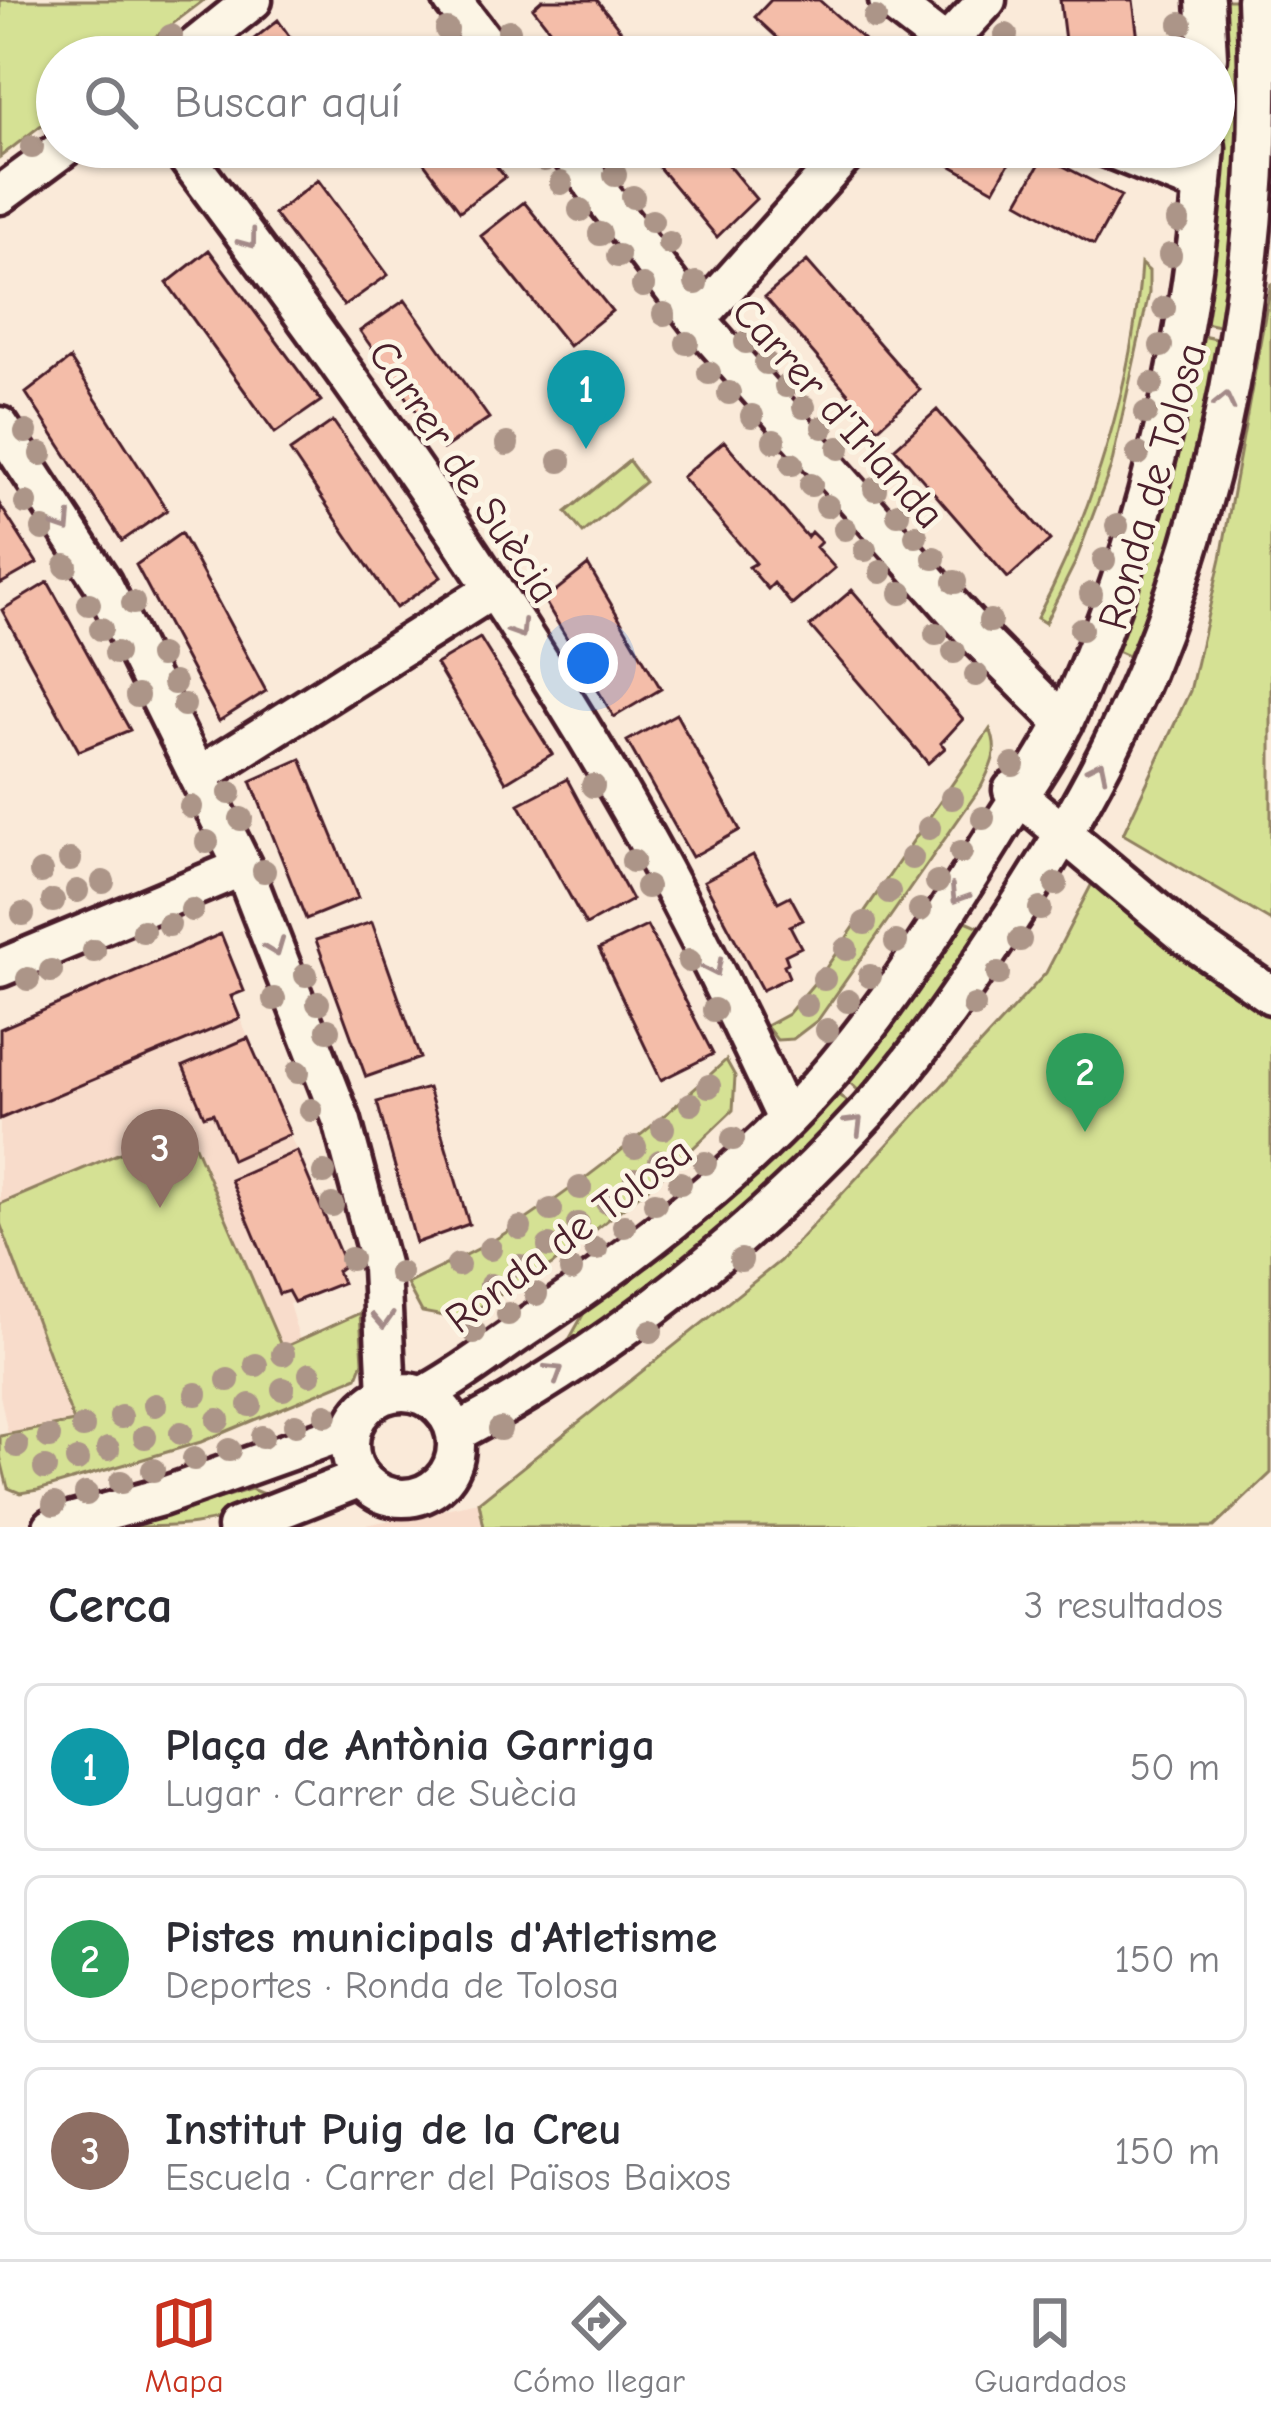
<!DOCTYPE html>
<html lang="es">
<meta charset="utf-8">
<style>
body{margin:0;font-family:"Comic Neue",sans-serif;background:#f2f2f3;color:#2b2b33}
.you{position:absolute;left:588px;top:663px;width:42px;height:42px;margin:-30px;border:9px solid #fff;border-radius:50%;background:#1a73e8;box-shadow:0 0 0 18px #1a73e833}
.badge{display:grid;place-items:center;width:78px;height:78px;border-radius:50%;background:#c8321e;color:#fff;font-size:39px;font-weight:700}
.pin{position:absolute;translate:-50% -99px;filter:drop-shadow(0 3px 6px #0008)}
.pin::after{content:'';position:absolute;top:63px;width:42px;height:36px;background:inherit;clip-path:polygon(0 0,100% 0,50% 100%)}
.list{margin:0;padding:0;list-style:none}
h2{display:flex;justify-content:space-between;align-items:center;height:156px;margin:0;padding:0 48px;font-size:51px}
h2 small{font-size:39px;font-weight:400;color:#7c7c81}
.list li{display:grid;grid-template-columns:78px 1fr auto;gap:36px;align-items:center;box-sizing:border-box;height:168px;margin:0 24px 24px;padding:0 24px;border:3px solid #e1e1e2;border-radius:18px}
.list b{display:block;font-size:45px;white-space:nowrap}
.list p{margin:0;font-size:39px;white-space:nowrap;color:#7c7c81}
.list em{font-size:39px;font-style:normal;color:#7c7c81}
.icon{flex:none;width:66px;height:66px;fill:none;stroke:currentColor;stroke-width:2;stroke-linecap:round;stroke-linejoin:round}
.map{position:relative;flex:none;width:1271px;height:1527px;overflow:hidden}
.search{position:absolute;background:#fff;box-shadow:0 3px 9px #0004;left:36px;right:36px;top:36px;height:132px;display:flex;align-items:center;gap:30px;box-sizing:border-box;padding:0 42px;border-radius:66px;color:#7c7c81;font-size:45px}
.sheet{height:732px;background:#fff}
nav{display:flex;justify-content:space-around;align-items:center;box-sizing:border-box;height:168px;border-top:3px solid #e1e1e2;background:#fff;font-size:33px;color:#7c7c81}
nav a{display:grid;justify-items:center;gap:6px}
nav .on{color:#c8321e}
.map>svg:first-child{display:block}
.built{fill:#f8dccb}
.green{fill:#d5e194;stroke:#908060;stroke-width:3}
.building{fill:#f4bda9;stroke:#4a1f2b;stroke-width:3}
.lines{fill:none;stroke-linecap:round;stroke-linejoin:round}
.street-casing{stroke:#4a1f2b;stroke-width:45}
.street{stroke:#fcf5e5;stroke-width:36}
.tree{fill:#ac9588}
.oneway{stroke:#a38a88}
.labels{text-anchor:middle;stroke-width:10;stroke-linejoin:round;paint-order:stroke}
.street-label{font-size:42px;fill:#4a1f2b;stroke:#fcf5e5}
</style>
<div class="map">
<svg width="1271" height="1527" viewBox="0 0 1271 1527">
<rect width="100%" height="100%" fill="#faead9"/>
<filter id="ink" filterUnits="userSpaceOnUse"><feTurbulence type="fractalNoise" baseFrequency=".00833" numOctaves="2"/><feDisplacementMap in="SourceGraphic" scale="24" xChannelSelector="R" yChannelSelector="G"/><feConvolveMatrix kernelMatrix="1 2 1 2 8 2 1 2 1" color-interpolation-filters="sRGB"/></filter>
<g filter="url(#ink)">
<path class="built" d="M221,934L231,997L345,1265L337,1271L342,1283L289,1304L300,1341L187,1392L75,1423L8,1434L0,1395V1029Z
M479,1502L484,1527H356Z"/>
<path class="green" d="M0,0H204L129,57H57V113L0,157Z
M1219,0H1242L1239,174L1223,327L1200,322L1221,93Z
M1141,264L1149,271V293L1111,467L1075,563L1045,623L1037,618C1091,517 1134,380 1141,264Z
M1271,283V921L1123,834L1190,691L1221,558Z
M1197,335L1221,340C1202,447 1177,558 1128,656L1108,647Z
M629,461L645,482L583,533L566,512Z
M990,729C1000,752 991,766 981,787L818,1020L793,1039L777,1040L766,1026L788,1014L821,975Z
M1101,866L1271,1003V1473L1214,1527H484L479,1502L780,1261L1046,973Z
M966,921L980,927L973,949L860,1092L845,1078L897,1016Z
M726,1060L735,1076L733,1110L671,1169L552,1265L459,1319L422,1312L407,1284C437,1268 470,1255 499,1237C580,1186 656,1126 726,1060Z
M833,1091L852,1105C761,1192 671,1277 565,1347L589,1304Z
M186,1125L282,1348L360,1313L363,1362L357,1377L201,1442L38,1490L20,1493L8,1488L0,1456V1436L74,1422L0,1223V1204Z
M251,1489L261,1493V1503C212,1527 180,1527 126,1527Z"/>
<path class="building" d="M542,0H597L641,57H571L533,8Z
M771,0H819L881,55L798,57L755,17Z
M1060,0H1133L1138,40L1132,41L1133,57H1067Z
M278,20L304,57H268L254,39Z
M412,147H481L505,177L460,211Z
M642,147H713L756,199L717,237Z
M918,147H1018L994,190Z
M1044,156L1121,196L1094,245L1018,202Z
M318,180L388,275L344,306L274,214Z
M524,202L612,311L569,346L481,236Z
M209,250L321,401L275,433L167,283Z
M807,261L920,390L878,428L765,297Z
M405,300L489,418L443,449L360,331Z
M70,359L167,510L122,541L26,393Z
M937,410L1050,540L1008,578L895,448Z
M333,421L441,577L396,608L290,451Z
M724,441L807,537L811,532L821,542L816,547L835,568L792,605L774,583L768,589L749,567L756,563L682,477Z
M0,505L37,563L0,584Z
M181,533L266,691L219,721L136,565Z
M588,565L661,689L614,717L544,600Z
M48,582L130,730L79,751L2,610Z
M852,590L963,719L941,743L945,748L928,763L810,626Z
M480,638L552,754L506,782L436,664Z
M676,714L740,830L692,857L627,741Z
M301,759L358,898L306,919L251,781Z
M567,779L632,900L586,925L519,804Z
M753,855L778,902L790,896L803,920L790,926L801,947L785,955L788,963L784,965L789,977L762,990L704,881Z
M372,922L420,1058L366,1077L316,940Z
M647,926L713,1054L661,1080L599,949Z
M221,934L244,991L231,996L240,1018L0,1119V1029Z
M248,1038L290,1134L232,1160L213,1113L204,1116L183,1066Z
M428,1088L469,1224L416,1243L377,1102Z
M297,1151L345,1265L337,1271L342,1283L294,1302L288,1291L279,1294L231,1180Z"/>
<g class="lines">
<g class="street-casing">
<path id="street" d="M452,0L496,57
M888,0L962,57
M1205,0L1208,57
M182,57L253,0
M934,57L987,0
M179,147C330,348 478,553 606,769C673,882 730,999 785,1117
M565,147L697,320L981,640L1064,723
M1105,147L1203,186
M0,195L65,147
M697,320L852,147
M0,426L102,582L243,867L342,1121L381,1268L387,1394
M200,775L494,589
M1012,790L1187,937L1271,995
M0,968L243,867
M350 1445a53 53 0 1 1 106 0a53 53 0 1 1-106 0Z
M424,1395C461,1376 495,1348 530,1325C636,1254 753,1164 835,1067C895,996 946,914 995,835C1018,797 1047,759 1066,718C1148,538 1191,344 1206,147
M456,1433C610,1351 751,1239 869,1110C923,1051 969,981 1014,913C1063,838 1109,759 1144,675C1231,464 1268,227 1256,0
M52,1527L161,1497L352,1429
M236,1527L361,1478"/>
</g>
<use href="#street" class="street"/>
</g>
<g class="tree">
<circle cx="875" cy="18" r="12"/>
<circle cx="1181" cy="24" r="12"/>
<circle cx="447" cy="30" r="12"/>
<circle cx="509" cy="31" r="12"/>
<circle cx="1006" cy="35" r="12"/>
<circle cx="171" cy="36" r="12"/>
<circle cx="32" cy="147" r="12"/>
<circle cx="544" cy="160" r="12"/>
<circle cx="615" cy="175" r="12"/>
<circle cx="561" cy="183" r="12"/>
<circle cx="633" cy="197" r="12"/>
<circle cx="580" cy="210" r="12"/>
<circle cx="652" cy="221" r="12"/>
<circle cx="1178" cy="221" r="12"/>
<circle cx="600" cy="234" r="12"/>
<circle cx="669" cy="243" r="12"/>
<circle cx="1170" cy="255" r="12"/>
<circle cx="618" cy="256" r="12"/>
<circle cx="696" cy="283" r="12"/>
<circle cx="643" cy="286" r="12"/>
<circle cx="1164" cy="308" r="12"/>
<circle cx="664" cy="314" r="12"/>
<circle cx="746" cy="342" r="12"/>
<circle cx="687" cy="343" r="12"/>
<circle cx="1161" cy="346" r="12"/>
<circle cx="766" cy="363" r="12"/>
<circle cx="709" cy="373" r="12"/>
<circle cx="1152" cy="384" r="12"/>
<circle cx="786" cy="386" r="12"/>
<circle cx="729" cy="393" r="12"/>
<circle cx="804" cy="407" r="12"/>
<circle cx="1146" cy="413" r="12"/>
<circle cx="752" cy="416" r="12"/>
<circle cx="823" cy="427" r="12"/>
<circle cx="26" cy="432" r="12"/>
<circle cx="774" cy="441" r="12"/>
<circle cx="507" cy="444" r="12"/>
<circle cx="839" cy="448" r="12"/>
<circle cx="41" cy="454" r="12"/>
<circle cx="1138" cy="454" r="12"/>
<circle cx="560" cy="461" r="12"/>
<circle cx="792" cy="464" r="12"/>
<circle cx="811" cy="485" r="12"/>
<circle cx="875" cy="489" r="12"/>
<circle cx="26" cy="503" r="12"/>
<circle cx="827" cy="506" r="12"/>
<circle cx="898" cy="514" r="12"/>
<circle cx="1117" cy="526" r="12"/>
<circle cx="43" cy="529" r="12"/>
<circle cx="845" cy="529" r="12"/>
<circle cx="916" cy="536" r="12"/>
<circle cx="865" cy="550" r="12"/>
<circle cx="934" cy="558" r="12"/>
<circle cx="1104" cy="560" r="12"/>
<circle cx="66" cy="566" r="12"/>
<circle cx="881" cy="572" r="12"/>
<circle cx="955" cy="582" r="12"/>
<circle cx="901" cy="593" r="12"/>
<circle cx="1091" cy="594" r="12"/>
<circle cx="133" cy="603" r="12"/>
<circle cx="89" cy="604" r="12"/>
<circle cx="990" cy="621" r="12"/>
<circle cx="101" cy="629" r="12"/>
<circle cx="1081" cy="629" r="12"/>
<circle cx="936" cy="634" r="12"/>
<circle cx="954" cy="652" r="12"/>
<circle cx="116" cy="653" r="12"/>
<circle cx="160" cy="656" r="12"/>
<circle cx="976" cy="675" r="12"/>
<circle cx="174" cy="683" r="12"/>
<circle cx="137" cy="696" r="12"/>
<circle cx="184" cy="705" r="12"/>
<circle cx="1013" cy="765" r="12"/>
<circle cx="593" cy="786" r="12"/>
<circle cx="230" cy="793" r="12"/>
<circle cx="952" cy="798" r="12"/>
<circle cx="191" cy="807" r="12"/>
<circle cx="983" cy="818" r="12"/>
<circle cx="241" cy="819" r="12"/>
<circle cx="929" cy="828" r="12"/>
<circle cx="207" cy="842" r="12"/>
<circle cx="961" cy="852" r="12"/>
<circle cx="912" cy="858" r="12"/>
<circle cx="70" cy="860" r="12"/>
<circle cx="633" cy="861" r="12"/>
<circle cx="264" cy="871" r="12"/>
<circle cx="41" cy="872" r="12"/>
<circle cx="103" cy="882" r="12"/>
<circle cx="937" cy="882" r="12"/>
<circle cx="1056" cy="884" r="12"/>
<circle cx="647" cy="887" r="12"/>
<circle cx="77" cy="891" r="12"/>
<circle cx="889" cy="892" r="12"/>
<circle cx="53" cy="901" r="12"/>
<circle cx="1040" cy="909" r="12"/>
<circle cx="192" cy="910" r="12"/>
<circle cx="920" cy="910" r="12"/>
<circle cx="23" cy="914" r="12"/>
<circle cx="865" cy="923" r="12"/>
<circle cx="169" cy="925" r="12"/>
<circle cx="143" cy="931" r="12"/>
<circle cx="1020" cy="940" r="12"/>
<circle cx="896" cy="942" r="12"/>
<circle cx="846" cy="949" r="12"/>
<circle cx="94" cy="951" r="12"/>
<circle cx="689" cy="961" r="12"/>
<circle cx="51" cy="971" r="12"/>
<circle cx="998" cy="974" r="12"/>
<circle cx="306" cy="975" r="12"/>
<circle cx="870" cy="976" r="12"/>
<circle cx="28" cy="979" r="12"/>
<circle cx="824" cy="979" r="12"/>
<circle cx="274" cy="999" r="12"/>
<circle cx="848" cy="1001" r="12"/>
<circle cx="318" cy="1003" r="12"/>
<circle cx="806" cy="1005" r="12"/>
<circle cx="974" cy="1006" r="12"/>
<circle cx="714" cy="1010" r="12"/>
<circle cx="328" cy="1030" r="12"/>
<circle cx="827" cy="1030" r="12"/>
<circle cx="298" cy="1072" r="12"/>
<circle cx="709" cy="1086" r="12"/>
<circle cx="691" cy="1104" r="12"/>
<circle cx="311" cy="1110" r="12"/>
<circle cx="663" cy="1128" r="12"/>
<circle cx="733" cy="1139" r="12"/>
<circle cx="635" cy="1147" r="12"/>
<circle cx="660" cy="1161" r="12"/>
<circle cx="705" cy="1163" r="12"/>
<circle cx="324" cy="1173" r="12"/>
<circle cx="635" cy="1179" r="12"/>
<circle cx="680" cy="1183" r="12"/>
<circle cx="580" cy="1188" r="12"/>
<circle cx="607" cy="1202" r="12"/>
<circle cx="655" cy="1203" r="12"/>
<circle cx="332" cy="1205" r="12"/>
<circle cx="551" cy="1210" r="12"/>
<circle cx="578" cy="1224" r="12"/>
<circle cx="624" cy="1226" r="12"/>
<circle cx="520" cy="1228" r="12"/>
<circle cx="549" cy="1246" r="12"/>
<circle cx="490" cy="1249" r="12"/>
<circle cx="596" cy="1249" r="12"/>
<circle cx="351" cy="1259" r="12"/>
<circle cx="741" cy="1260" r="12"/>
<circle cx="458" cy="1265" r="12"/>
<circle cx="520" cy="1266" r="12"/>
<circle cx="571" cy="1270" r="12"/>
<circle cx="400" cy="1273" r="12"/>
<circle cx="491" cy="1285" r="12"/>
<circle cx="536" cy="1294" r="12"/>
<circle cx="508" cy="1314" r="12"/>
<circle cx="651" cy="1331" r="12"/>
<circle cx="474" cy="1332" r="12"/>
<circle cx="283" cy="1354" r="12"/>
<circle cx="256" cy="1365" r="12"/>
<circle cx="310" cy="1374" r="12"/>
<circle cx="228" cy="1380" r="12"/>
<circle cx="283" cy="1389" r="12"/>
<circle cx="196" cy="1394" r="12"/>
<circle cx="155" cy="1405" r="12"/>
<circle cx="250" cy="1405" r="12"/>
<circle cx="326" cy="1415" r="12"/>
<circle cx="121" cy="1417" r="12"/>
<circle cx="218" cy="1420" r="12"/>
<circle cx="295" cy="1425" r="12"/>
<circle cx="83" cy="1427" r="12"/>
<circle cx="500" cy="1429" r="12"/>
<circle cx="181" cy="1433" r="12"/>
<circle cx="49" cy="1437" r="12"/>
<circle cx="145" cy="1437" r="12"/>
<circle cx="262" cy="1437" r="12"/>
<circle cx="17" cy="1446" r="12"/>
<circle cx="108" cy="1449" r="12"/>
<circle cx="229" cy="1450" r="12"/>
<circle cx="194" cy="1459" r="12"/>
<circle cx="77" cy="1460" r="12"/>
<circle cx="45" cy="1468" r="12"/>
<circle cx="153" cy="1470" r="12"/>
<circle cx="121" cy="1482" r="12"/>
<circle cx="86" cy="1494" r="12"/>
<circle cx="54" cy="1504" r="12"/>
</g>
<defs><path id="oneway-chevron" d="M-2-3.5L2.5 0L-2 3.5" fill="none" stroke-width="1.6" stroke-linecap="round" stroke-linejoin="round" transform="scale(3)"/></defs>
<g class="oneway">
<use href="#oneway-chevron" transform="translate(249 240) rotate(53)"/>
<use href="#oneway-chevron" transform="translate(1225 401) rotate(-77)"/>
<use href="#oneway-chevron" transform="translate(64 524) rotate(57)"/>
<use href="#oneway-chevron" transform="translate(519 630) rotate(58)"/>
<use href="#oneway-chevron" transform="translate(1098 769) rotate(-64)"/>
<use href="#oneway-chevron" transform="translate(958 895) rotate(122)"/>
<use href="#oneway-chevron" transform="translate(275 948) rotate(69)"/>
<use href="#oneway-chevron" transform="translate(714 968) rotate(64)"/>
<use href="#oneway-chevron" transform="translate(855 1124) rotate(-45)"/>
<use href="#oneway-chevron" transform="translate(383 1320) rotate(87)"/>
<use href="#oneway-chevron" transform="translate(555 1372) rotate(-32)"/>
</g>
</g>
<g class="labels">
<g class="street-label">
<text transform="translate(839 412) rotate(48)" y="15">Carrer d'Irlanda</text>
<text transform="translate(465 471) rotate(56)" y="15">Carrer de Suècia</text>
<text transform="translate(1151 486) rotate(-74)" y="15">Ronda de Tolosa</text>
<text transform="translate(568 1234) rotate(-37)" y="15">Ronda de Tolosa</text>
</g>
</g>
</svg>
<div class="you"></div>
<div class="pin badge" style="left:586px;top:449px;background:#0f9aa8">1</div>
<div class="pin badge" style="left:1085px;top:1132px;background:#2e9e5b">2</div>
<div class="pin badge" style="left:160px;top:1208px;background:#8d6e63">3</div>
<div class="search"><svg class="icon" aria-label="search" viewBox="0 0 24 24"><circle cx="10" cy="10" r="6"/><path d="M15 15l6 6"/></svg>Buscar aquí</div>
</div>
<section class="sheet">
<h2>Cerca<small>3 resultados</small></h2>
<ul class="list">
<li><span class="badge" style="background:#0f9aa8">1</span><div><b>Plaça de Antònia Garriga</b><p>Lugar · Carrer de Suècia</p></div><em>50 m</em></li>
<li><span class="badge" style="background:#2e9e5b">2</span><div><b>Pistes municipals d'Atletisme</b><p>Deportes · Ronda de Tolosa</p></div><em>150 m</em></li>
<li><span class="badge" style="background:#8d6e63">3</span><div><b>Institut Puig de la Creu</b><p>Escuela · Carrer del Països Baixos</p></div><em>150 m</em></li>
</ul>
</section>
<nav>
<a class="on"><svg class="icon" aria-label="map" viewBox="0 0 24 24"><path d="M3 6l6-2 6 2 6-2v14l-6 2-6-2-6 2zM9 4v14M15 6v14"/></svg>Mapa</a>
<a><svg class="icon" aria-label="directions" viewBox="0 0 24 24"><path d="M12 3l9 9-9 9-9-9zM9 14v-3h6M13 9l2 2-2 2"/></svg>Cómo llegar</a>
<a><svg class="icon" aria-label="saved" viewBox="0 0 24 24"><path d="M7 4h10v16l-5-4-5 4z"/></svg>Guardados</a>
</nav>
